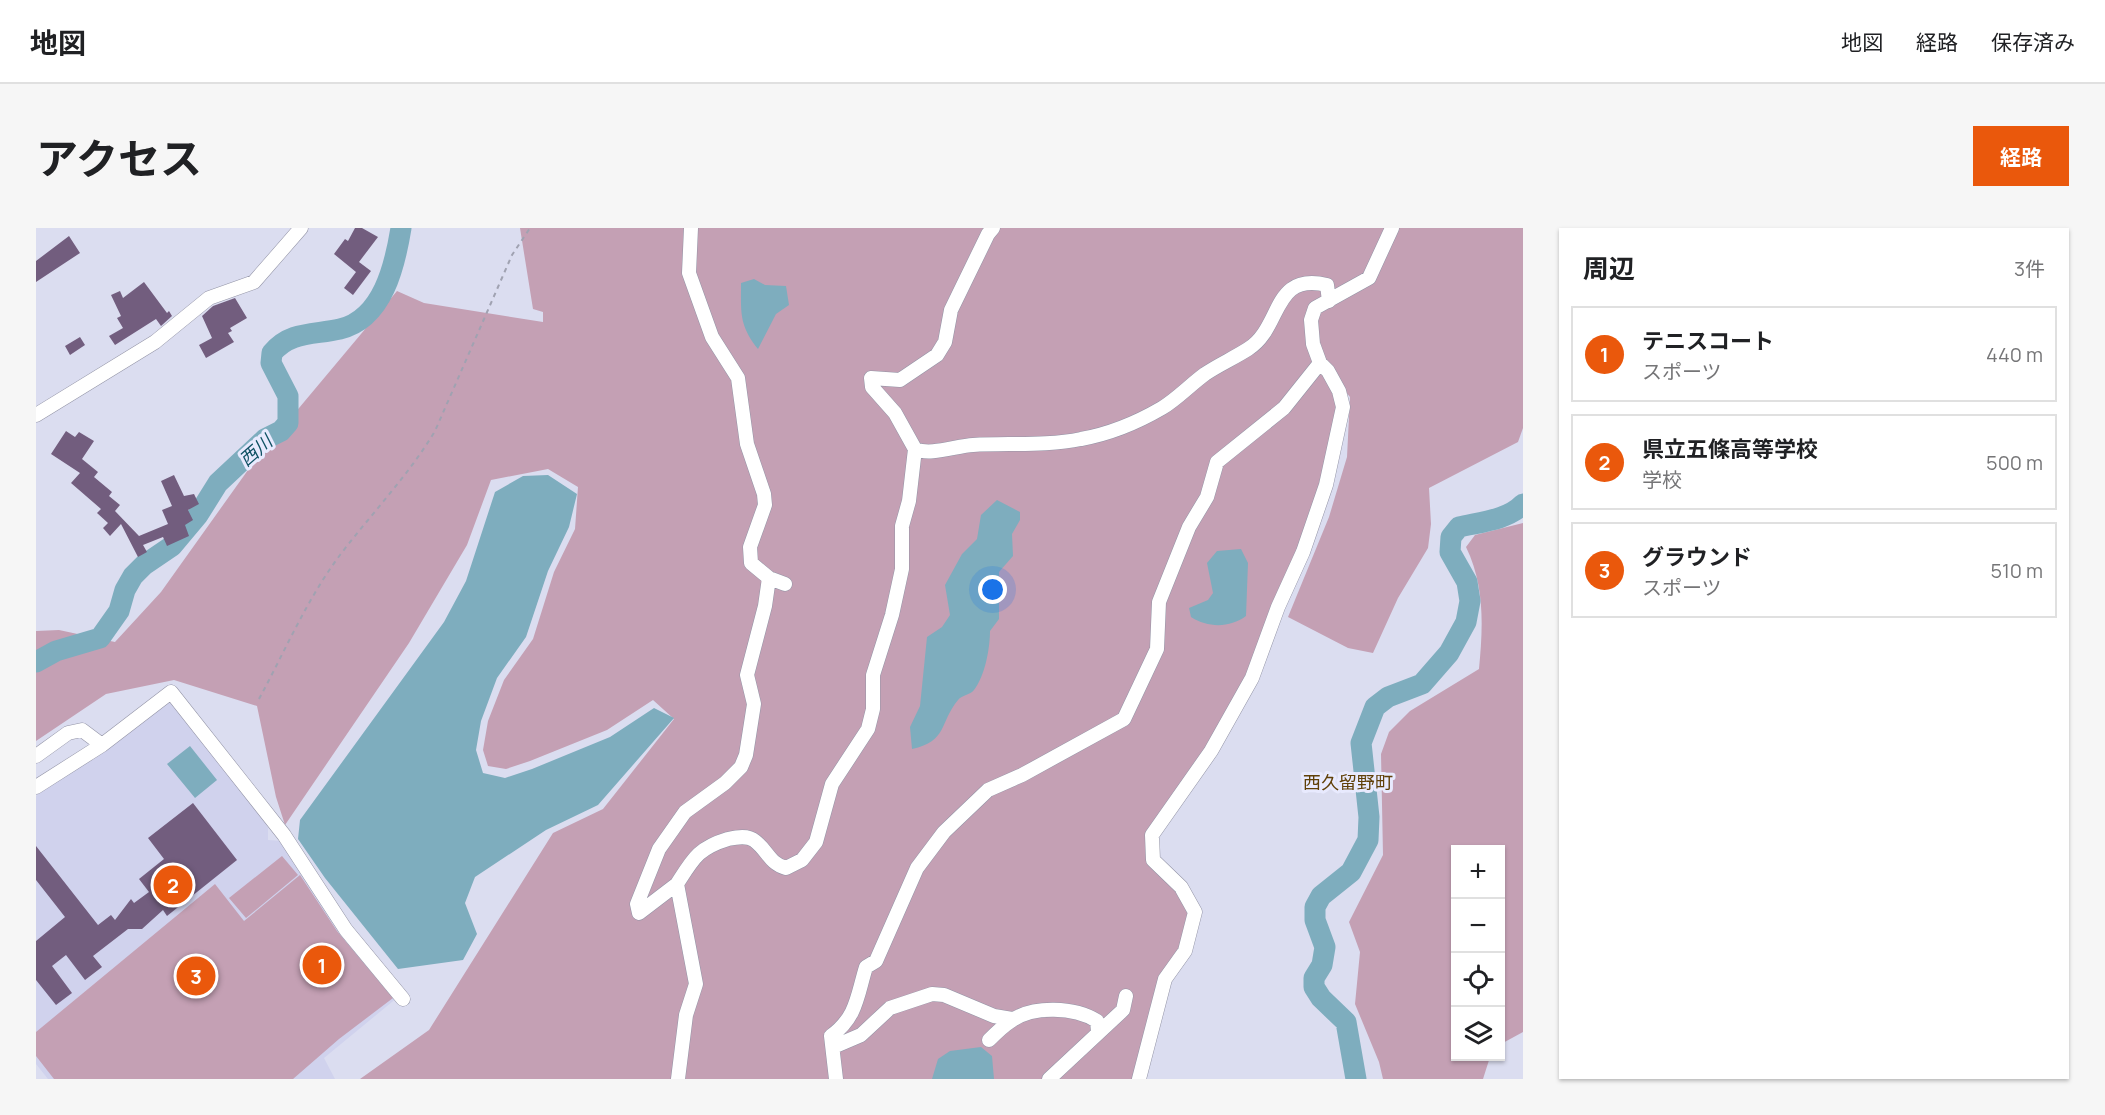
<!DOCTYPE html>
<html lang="ja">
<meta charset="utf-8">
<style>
body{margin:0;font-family:Manrope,"Noto Sans JP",sans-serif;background:#f6f6f6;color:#202124}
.controls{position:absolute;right:18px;bottom:18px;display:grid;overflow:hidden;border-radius:0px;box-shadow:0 2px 4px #0004}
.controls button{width:54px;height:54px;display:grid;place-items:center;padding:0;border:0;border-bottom:2px solid #e0e0e0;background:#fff;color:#202124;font:30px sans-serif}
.you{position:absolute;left:957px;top:362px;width:21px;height:21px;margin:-15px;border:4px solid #fff;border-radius:50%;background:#1a73e8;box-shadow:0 0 0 9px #1a73e833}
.badge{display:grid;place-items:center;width:39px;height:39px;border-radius:50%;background:#ea580c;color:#fff;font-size:20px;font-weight:700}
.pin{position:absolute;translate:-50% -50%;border:3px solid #fff;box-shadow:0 2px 6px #0006}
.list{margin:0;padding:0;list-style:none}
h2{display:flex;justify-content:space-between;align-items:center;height:78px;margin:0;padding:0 24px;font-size:26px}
h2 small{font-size:20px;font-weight:400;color:#757577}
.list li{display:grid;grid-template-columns:39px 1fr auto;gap:18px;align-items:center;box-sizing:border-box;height:96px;margin:0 12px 12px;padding:0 12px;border:2px solid #e0e0e0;border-radius:0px}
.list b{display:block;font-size:22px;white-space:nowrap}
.list p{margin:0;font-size:20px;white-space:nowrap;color:#757577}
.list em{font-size:20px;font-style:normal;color:#757577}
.icon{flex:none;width:33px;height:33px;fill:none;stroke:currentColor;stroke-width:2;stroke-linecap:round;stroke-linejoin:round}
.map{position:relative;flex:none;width:1487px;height:851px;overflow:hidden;border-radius:0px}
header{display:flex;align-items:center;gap:36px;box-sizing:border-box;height:84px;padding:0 30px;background:#fff;border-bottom:2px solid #e0e0e0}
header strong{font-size:28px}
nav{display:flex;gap:33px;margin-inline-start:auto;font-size:21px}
.intro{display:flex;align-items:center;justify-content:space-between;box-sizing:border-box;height:144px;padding:0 36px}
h1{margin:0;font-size:42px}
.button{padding:15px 27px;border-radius:0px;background:#ea580c;color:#fff;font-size:21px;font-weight:700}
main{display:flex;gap:36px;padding:0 36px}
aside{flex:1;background:#fff;border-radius:0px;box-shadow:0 2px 4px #0004}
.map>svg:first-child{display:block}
.built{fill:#d0d2ed}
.green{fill:#c4a0b4}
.water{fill:#7eadbe}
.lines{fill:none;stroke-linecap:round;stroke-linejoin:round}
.river{stroke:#7eadbe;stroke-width:21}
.building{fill:#725d7e}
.minor-casing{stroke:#9394a6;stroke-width:15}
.path{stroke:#a0a2b1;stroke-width:2;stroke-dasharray:4.5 4.5;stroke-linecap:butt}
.minor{stroke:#fff;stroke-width:14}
.labels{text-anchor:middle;stroke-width:6;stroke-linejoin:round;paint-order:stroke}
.water-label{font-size:18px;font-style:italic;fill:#0f5164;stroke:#e8eafe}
.neighbourhood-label{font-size:18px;fill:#604008;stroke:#e8eafe}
</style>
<header>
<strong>地図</strong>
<nav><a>地図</a><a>経路</a><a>保存済み</a></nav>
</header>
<div class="intro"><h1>アクセス</h1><a class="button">経路</a></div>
<main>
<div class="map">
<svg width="1487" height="851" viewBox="0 0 1487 851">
<rect width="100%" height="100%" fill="#dbddf0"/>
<path class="built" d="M128,473H137L222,581L232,600V612L246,613L362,769L288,830L299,851H12L0,836V568L55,529L57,532L92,506L89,502Z"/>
<path class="green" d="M484,0H1487V200L1482,214L1393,260L1395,296L1392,320L1362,370L1337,425L1312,420L1252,389L1293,289L1311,229L1314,169L1309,163C1309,309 1184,496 1111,621L1141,664L1155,693L1101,851H324L393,802L517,605L567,581L638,491L617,472L571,502L494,533L470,541L452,538L447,522L452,493L468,452L497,411L518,344L539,301L542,259L512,241L455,252L431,317L373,415L249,597L240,569L221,478L138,452L70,466L0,513V403L23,402L79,414L125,364L217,235L361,63L388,75L507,94V84L497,81Z
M1487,295V804L1465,816L1464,622H1420V828L1454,829L1447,851H1347L1343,834L1319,776L1324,724L1313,694L1347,627L1345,526L1353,504L1374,483L1443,441C1447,399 1449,358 1430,319L1439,307Z
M246,628L262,647L210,690L193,670Z
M264,647L301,703L357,770L303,811L257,851H18L0,828V804L179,656L208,693Z"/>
<path class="water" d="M718,51L729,57L750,58L753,77L740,86L722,121C703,97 705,85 705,55Z
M512,247L541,266L533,299L512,343L490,409L461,450L445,493L440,522L447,545L469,550L496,541L574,509L618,480L638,490L562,577L510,602L439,649L429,675L441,706L427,732L362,741L289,650L262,611L264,592L408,394L430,353L459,264L487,248Z
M961,272L984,284V292L976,306L977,328L963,344V391L954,403C954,420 949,448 938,462C934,467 926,467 922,472C903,495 912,513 876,521L874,499L884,478L891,409L906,399L914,387L909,357L926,326L941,311L945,287Z
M1205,321L1212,335L1210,388C1194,400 1172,400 1155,389L1153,380L1172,372L1177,365L1171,335L1181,323Z
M154,518L181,552L159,570L131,536Z
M945,819L956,828L958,851H896L902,831L914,823Z"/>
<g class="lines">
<path class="river" d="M0,434L20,423L64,410L83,383L89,362L97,348L108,337L136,318L162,287L182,255L229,211L245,203L252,195V168L235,135L236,125C254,103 278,107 304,101C347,91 359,37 365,0
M1320,851L1310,794L1285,770L1278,759V750L1286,737L1289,719L1279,692V679L1285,668L1315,644L1332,612L1333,589L1325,515L1339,479L1352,469L1386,456L1413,425L1430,394L1434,373L1431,354L1414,324L1415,309L1423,299C1444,294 1472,292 1487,276"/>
</g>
<path class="building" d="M319,0H326L342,9L323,34L335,43L317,67L308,60L320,44L298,26L309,11L312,13Z
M33,8L44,25L0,54V33Z
M108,54L131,85L133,83L136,88L125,98L120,91L79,117L73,108L87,100L81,90L85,88L75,67L84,63L87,70Z
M199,70L211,90L194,100L196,103L192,105L198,114L170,130L163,117L176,110L166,88L177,78Z
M44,109L49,117L34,127L29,118Z
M30,203L39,209L43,204L58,213L46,231L62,244L58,249L76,264L73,268L84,277L79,283L103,308L132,296L126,282L136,278L125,253L138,247L148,268L158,266L163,276L152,282L157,292L149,297L153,308L131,318L127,309L107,317L111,324L102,329L85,296L74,308L67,300L72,295L61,285L65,281L35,255L44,245L15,226Z
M157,575L201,632L131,688L127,682L106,701H92L57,728L66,739L49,752L30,727L16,738L36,765L20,777L0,752V713L29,689L0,652V618L62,697L75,687L79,692L95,671L98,675L113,664L103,651L128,631L112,610Z"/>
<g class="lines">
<g class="minor-casing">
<path id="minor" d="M655,0L653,45L676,109L702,150L711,216L728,266L729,277L714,319L715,335L733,350L749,356
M0,187L119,114L173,70L218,54L265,0
M879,221C894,228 920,218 937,217C972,215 1011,218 1045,211C1073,206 1102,194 1126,180C1141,171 1154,157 1169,146C1182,137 1198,130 1212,121C1247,99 1235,44 1291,57L1293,73
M0,528L32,505L46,502L66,517
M0,559L66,517L135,464L248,607L310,702L367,771
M641,656L603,685L601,676L623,621L649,584L689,555L705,539L710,527L718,476L711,447L729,378L733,350
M953,812C960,805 967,798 975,793C997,777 1039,779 1061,793L1062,803
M797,819L825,807L854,780L896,766L908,767L958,788L976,791
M642,851L650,787L660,756L641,656C657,631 662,620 692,611C701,609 712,607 719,613C732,623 733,635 750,640L766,632L780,614L796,556L832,501L837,481V447L856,387L866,341V298L873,273L879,221L859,185L836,159L835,150L864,152L901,127L909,114L915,82L952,6L957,0
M800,851L795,808C821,789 821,768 830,739L840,733L881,640L908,604L952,562L986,547L1088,491L1121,421L1123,374L1153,299L1171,269L1181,234L1248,180L1284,135
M1013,851L1087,782L1090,768
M1103,851L1129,751L1149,723L1159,684L1145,659L1117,632L1116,607L1175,523L1216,450L1242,379L1267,324L1290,257L1307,179L1303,163L1292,143L1284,135L1277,116L1275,92L1279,80L1333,50L1356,0"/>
</g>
<path class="path" d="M223,471C249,423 271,371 304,327C336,285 372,248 399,203L476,27L494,0"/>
<use href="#minor" class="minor"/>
</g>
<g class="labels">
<g class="water-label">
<text transform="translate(220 223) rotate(-41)" y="6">西川</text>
</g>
<g class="neighbourhood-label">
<text x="1312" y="561">西久留野町</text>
</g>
</g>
</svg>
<div class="controls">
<button>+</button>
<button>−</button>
<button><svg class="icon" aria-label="locate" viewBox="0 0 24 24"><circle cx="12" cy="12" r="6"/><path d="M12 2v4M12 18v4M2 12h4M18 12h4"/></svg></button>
<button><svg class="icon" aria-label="layers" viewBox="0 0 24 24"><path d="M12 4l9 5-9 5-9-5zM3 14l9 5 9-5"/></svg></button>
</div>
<div class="you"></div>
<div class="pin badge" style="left:286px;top:737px">1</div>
<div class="pin badge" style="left:137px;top:657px">2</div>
<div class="pin badge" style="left:160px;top:748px">3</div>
</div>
<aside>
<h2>周辺<small>3件</small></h2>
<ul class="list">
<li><span class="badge">1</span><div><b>テニスコート</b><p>スポーツ</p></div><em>440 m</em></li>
<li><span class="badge">2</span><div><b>県立五條高等学校</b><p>学校</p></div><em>500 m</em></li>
<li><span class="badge">3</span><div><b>グラウンド</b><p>スポーツ</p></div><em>510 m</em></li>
</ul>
</aside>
</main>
